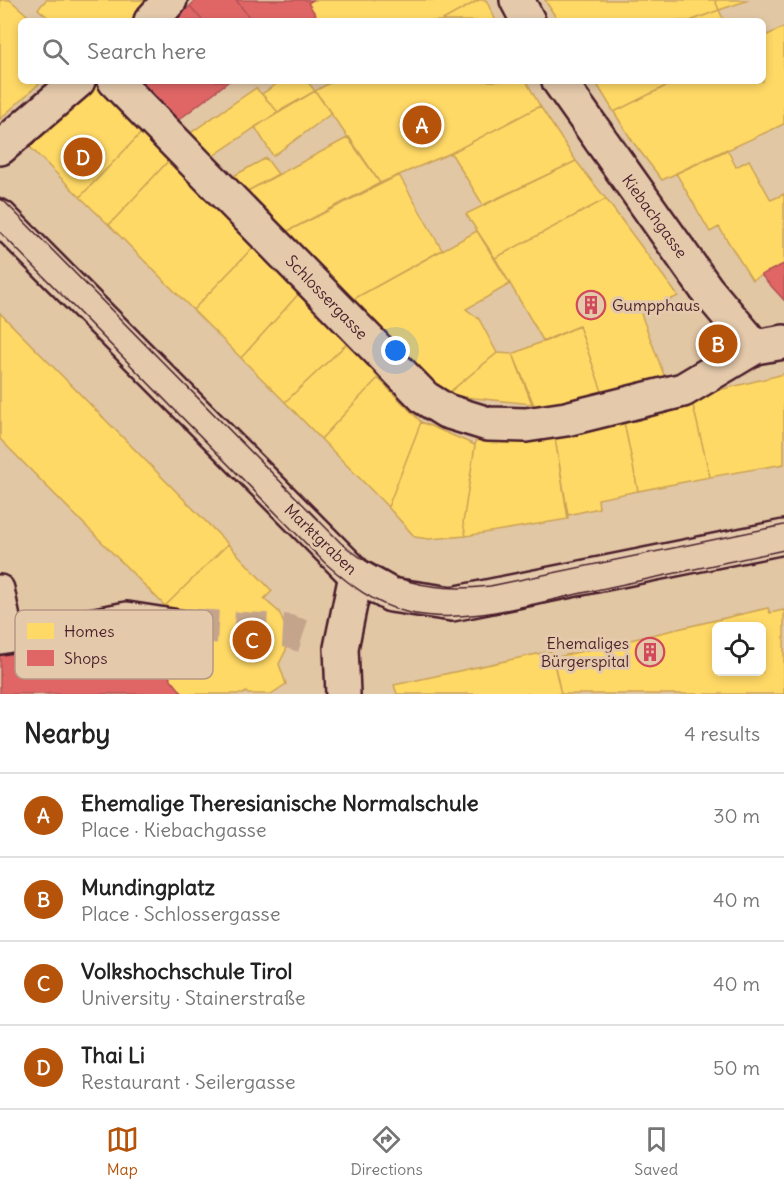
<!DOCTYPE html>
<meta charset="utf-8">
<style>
body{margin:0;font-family:Delius,sans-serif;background:#f6f6f6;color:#222}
.controls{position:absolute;right:18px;bottom:18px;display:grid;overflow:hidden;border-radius:9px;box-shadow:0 3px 9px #0003}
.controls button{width:54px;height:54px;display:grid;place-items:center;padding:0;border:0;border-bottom:2px solid #e0e0e0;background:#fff;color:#222;font:30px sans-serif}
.you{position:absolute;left:396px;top:351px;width:21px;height:21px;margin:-15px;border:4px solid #fff;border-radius:50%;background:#1a73e8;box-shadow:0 0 0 9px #1a73e833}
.badge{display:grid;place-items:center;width:39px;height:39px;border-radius:50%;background:#b45309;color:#fff;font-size:20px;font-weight:700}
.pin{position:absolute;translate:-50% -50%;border:3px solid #fff;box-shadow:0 2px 6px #0006}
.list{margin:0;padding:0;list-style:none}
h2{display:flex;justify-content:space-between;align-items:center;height:78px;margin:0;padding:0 24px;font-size:26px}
h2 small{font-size:20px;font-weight:400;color:#767676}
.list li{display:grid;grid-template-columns:39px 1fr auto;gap:18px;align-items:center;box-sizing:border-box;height:84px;padding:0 24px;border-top:2px solid #e0e0e0}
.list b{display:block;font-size:22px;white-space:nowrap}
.list p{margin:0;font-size:20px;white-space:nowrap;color:#767676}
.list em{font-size:20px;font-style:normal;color:#767676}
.icon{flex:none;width:33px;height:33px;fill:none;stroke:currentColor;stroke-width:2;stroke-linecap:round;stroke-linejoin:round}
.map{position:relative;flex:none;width:784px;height:694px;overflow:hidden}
.search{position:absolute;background:#fff;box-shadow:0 3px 9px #0003;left:18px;right:18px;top:18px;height:66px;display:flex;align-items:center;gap:15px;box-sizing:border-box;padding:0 21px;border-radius:9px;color:#767676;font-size:22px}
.sheet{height:414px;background:#fff}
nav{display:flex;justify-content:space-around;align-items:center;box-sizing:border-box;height:84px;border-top:2px solid #e0e0e0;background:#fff;font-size:16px;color:#767676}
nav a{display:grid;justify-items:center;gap:3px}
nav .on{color:#b45309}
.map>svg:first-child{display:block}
.homes{fill:#ffd966;stroke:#c9a154;stroke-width:1.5;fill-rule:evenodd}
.shops{fill:#e06666;stroke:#b35154;stroke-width:1.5}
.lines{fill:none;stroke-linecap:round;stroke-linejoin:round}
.street-tunnel{stroke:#c4a58c;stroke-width:33;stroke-dasharray:33 16;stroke-linecap:butt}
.lane-casing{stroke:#4a1f2b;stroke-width:32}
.street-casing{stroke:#4a1f2b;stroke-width:38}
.secondary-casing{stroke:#4a1f2b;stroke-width:38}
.lane{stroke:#e4c9ab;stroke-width:27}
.street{stroke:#e4c9ab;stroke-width:33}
.secondary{stroke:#e4c9ab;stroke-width:33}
.tram{stroke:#4a1f2b;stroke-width:1.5}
.labels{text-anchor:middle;stroke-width:6;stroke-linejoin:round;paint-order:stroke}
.street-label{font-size:16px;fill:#4a1f2b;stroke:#e4c9ab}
.poi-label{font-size:16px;fill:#4a1f2b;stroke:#e4c9ab;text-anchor:start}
.key{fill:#e4c9ab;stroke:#b69685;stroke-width:1.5}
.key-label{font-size:16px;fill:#4a1f2b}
</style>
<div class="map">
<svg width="784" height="694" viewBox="0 0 784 694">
<rect width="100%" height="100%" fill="#e2c7a4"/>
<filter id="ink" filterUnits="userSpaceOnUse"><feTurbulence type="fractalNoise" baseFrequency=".0167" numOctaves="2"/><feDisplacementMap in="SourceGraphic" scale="12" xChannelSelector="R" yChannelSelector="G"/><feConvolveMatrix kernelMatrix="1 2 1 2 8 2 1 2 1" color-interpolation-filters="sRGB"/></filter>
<g filter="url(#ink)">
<path class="homes" d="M0,0H10L34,21H21V81H42L0,119Z
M46,0H159L140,21H52L38,9Z
M313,0H479L441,21H318L308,3Z
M479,0H486L496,21H441Z
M545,0H715L719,10L690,21H558Z
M715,0H749L719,10Z
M719,10L724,21H690Z
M784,27V124L662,180L633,142L614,112L676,81H763V37Z
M281,81H307L315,91L278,112L262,94Z
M333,81H526L540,106L451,153L380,183L315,91Z
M595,81H676L614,112Z
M98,84L143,131L80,197L30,147Z
M256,88L278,112L210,158L189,134Z
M315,91L332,113L273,156L255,127Z
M540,106L576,161L483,205L451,153Z
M143,131L171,158L109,225L80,197Z
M349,137L380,183L284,233L244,193Z
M727,149L736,167L749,160L771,200L784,194V264L752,280L719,227L710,232L676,173Z
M171,158L259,241L193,310L109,225Z
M266,158L278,174L244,193L230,178Z
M576,161L606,199L495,258L466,214Z
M399,175L442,250L350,301L284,233Z
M606,199L678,296L641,314L667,383L605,400L579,326L544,342L495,258Z
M477,231L510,284L466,309L479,319L497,353L446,395L350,301Z
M259,241L303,289L241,358L193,310Z
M303,289L351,340L285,402L241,358Z
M0,313L228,544L165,606L0,439Z
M579,326L605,400L538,415L513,354Z
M351,340L378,378L321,439L285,402Z
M497,353L513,354L532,404L446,395Z
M784,374V464L710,477L691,397Z
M378,378L421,422L388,507L321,439Z
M691,397L710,477L638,491L623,417Z
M623,417L638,491L598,499L599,508L568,515L554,432Z
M421,422L475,445L463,523L466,536L429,539L415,537L388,507Z
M554,432L568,519L466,536L463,523L476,439L527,437Z
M228,544L272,591L264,599L279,612L287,631L286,650L279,664L286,684L271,694H248L246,692L243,694H183L134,635L185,625L165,606Z
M768,608L770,613L784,610V694H561L553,658ZM716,626H762V672H716Z
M551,651L561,694H397L394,685Z"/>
<path class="shops" d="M196,0H236L252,21H203L190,6Z
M236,0H313L308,3L319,20L252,21Z
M190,6L203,21H175Z
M127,81H229L172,125Z
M784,264V300L761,275Z
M124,621L183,694H0V648Z"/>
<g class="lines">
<path class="street-tunnel" d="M185,625L287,631L303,636"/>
<g class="lane-casing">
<path id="lane" d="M0,589L10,638
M0,640L127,616L185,625"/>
</g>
<g class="street-casing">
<path id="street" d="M517,0L528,21
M151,21L170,0
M115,81L425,398L446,411L488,424L526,425L566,419L683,390L755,347L784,342
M559,81L707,290L755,347
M0,148L78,81
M343,694L341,648L356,575"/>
</g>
<g class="secondary-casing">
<path id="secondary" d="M0,217L356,575L391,595L452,604L784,537"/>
</g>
<use href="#lane" class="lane"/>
<use href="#street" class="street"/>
<use href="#secondary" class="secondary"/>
<path class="tram" d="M0,197L341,543C389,582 429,593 490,586L784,525
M0,232L325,563C349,584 374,604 406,612C464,626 530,604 587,592C652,578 718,564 784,550"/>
</g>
</g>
<defs>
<g id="building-ring" transform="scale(1.5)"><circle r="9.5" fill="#e4c9ab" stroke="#d1495b" stroke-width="1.5"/><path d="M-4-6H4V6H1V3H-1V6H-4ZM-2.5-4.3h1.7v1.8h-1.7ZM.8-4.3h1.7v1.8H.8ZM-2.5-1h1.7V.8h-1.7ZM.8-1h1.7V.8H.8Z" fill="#d1495b"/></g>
</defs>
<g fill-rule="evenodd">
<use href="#building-ring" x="591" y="305"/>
<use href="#building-ring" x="650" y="652"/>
</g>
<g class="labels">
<g class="street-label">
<text transform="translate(655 216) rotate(54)" y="6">Kiebachgasse</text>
<text transform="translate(327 297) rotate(46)" y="6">Schlossergasse</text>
<text transform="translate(321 539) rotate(44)" y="6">Marktgraben</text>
</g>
<g class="poi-label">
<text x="612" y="311">Gumpphaus</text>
<text x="629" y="649" text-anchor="end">Ehemaliges<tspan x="629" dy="18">Bürgerspital</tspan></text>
</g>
</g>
<rect x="15" y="610" width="198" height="69" rx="9" class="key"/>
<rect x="27" y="623" width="27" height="16" fill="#ffd966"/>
<rect x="27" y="650" width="27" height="16" fill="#e06666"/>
<g class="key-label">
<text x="64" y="637">Homes</text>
<text x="64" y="664">Shops</text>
</g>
</svg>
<div class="controls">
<button><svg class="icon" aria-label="locate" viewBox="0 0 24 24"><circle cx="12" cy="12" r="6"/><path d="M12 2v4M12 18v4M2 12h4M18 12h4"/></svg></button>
</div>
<div class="you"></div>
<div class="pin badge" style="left:422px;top:125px">A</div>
<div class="pin badge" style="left:718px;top:344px">B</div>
<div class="pin badge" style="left:252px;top:640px">C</div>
<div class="pin badge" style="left:83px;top:157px">D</div>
<div class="search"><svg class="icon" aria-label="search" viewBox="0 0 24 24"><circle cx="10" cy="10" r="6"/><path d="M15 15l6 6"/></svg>Search here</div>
</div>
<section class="sheet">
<h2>Nearby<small>4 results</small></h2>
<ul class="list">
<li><span class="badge">A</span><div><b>Ehemalige Theresianische Normalschule</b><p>Place · Kiebachgasse</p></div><em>30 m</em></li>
<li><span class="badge">B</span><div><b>Mundingplatz</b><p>Place · Schlossergasse</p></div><em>40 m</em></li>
<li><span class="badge">C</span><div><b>Volkshochschule Tirol</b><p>University · Stainerstraße</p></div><em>40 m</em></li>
<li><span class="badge">D</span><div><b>Thai Li</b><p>Restaurant · Seilergasse</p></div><em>50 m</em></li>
</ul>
</section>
<nav>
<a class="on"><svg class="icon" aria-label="map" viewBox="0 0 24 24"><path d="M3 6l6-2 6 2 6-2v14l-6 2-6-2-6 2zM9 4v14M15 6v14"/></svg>Map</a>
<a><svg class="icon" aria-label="directions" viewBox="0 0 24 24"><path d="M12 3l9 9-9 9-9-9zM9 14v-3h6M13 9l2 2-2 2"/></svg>Directions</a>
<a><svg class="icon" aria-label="saved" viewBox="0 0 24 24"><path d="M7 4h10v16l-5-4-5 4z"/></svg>Saved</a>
</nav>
